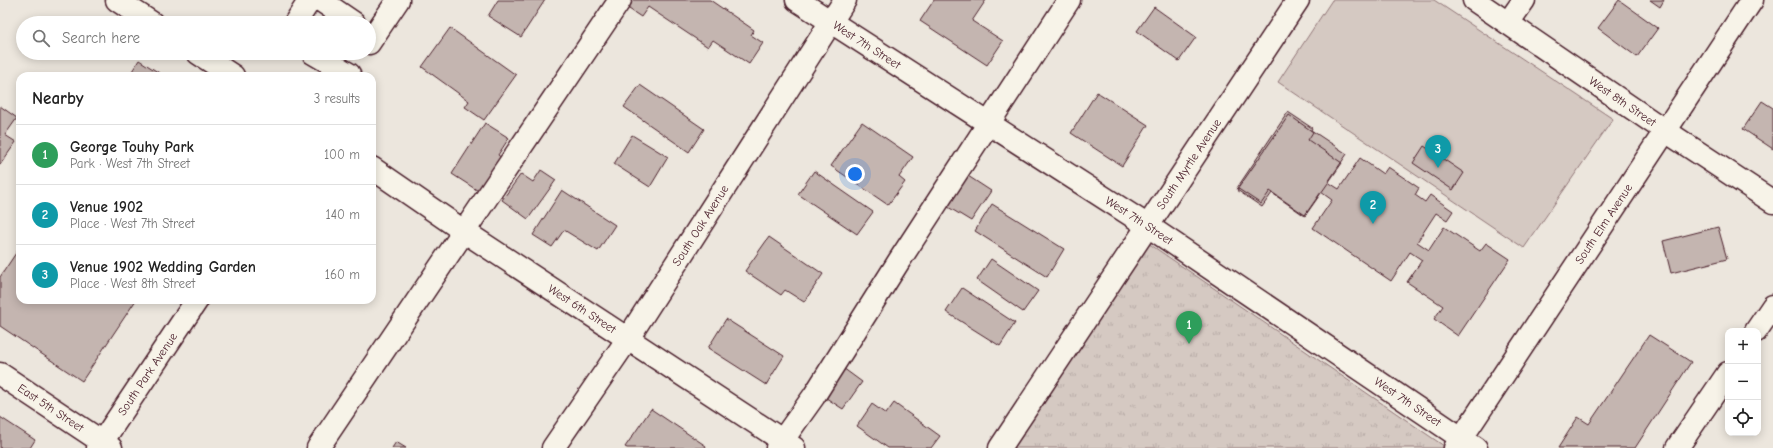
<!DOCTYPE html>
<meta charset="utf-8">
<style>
body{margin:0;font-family:"Comic Neue",sans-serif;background:#f6f6f6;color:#222}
.controls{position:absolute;right:12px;bottom:12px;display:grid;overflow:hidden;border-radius:8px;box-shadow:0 2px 10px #0003}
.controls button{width:36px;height:36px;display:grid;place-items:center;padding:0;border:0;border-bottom:1px solid #e0e0e0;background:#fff;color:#222;font:20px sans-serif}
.you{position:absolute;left:855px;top:174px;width:14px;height:14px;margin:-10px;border:3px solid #fff;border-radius:50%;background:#1a73e8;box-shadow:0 0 0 6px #1a73e833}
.badge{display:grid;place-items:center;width:26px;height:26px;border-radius:50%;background:#111827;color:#fff;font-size:13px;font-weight:700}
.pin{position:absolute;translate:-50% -33px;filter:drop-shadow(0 1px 2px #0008)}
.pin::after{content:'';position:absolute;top:21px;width:14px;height:12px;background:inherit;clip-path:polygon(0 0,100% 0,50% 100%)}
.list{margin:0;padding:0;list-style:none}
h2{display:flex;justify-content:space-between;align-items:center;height:52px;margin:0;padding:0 16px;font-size:17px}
h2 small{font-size:13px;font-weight:400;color:#767676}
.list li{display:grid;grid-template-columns:26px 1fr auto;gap:12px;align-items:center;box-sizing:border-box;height:60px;padding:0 16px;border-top:1px solid #e0e0e0}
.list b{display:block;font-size:15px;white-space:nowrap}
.list p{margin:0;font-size:13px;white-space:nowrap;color:#767676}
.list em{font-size:13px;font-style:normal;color:#767676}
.icon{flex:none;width:22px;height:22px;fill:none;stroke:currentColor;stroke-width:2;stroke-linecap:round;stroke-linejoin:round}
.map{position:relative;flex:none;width:1773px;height:448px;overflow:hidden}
.search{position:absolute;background:#fff;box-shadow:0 2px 10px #0003;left:16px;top:16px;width:360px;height:44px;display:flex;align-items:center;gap:10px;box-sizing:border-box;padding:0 14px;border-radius:22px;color:#767676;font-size:15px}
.panel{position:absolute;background:#fff;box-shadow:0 2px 10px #0003;left:16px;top:72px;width:360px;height:232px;border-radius:12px}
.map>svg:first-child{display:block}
.green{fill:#d5c9c2;stroke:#907476}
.park{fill:url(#park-tufts);stroke:#907476}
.building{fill:#c4b5b0;stroke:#4a1f2b}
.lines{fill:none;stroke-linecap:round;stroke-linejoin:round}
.minor-casing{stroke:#4a1f2b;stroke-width:25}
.minor{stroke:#f7f3e8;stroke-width:22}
.labels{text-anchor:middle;stroke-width:4;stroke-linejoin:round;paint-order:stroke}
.street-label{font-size:12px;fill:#4a1f2b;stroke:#f7f3e8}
</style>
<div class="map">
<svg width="1773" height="448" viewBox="0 0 1773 448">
<defs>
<pattern id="park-tufts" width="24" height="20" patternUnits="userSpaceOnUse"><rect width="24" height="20" fill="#d5c9c2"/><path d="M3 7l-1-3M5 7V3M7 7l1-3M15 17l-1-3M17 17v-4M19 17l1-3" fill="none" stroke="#b8aca7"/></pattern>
</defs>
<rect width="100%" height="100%" fill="#ece6dd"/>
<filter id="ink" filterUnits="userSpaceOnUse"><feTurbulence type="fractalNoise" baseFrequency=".025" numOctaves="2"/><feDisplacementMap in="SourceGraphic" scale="8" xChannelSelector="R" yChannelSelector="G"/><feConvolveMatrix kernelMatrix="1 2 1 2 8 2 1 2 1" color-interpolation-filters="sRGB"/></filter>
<g filter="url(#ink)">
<path class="green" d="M1332,0H1434L1613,119L1524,248L1278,82Z"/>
<path class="park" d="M1148,243L1444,446L1442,448H1013Z"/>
<path class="building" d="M498,0H545L521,37L488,16Z
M631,0H710L754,30L751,35L763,43L749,64L713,40L708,47L648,7L641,17L626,7Z
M934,0H986L972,21L1003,41L987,65L920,21Z
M1619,0L1658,28L1637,57L1598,28Z
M1650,0H1664L1660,7Z
M1154,7L1196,37L1179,61L1137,31Z
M450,28L516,75L484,120L465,107L469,101L422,67Z
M139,60L164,76H129Z
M640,85L704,129L689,152L624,107Z
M1097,92L1148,125L1122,166L1071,133Z
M1762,101L1773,108V149L1743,129Z
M0,106L17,118L5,135L16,142L0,165Z
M1288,112L1312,128L1311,130L1347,154L1328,182L1339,189L1360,158L1383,174L1388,167L1419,188L1415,195L1425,202L1430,195L1453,211L1447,220L1436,213L1417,242L1429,250L1444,227L1480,251L1486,243L1510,259L1458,336L1434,319L1443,306L1407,282L1422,260L1410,252L1391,281L1313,228L1332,200L1321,192L1305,215L1270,191L1261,204L1237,188Z
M1289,115L1313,132L1308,140L1342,163L1305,216L1272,193L1262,207L1237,190Z
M862,122L913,157L899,177L905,182L888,205L831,166Z
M485,123L509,138L498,155L507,162L486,196L452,174Z
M632,135L668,157L650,187L614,164Z
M1424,146L1464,173L1453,190L1413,163Z
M541,170L556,180L528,219L502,200L521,174L533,182Z
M814,171L873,212L857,234L798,194Z
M968,176L991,191L971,221L948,207Z
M562,190L615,225L598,251L564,230L552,247L533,235Z
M992,204L1064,249L1047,277L975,231Z
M1718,227L1727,259L1671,273L1663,241Z
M769,237L823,274L804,302L785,290L781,295L745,271Z
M20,247V300H136L82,381L0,326V277Z
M991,259L1038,291L1023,312L977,280Z
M962,288L1015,323L1000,346L946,312Z
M726,319L784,356L766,385L708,348Z
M1649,335L1691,362L1635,448H1558L1578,417L1589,424Z
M843,368L862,382L843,409L823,396Z
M894,403L940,436L931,448H888L857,426L872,404L886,414Z
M651,409L706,446L705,448H627L625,447Z
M0,417L35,440L30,448H0Z
M396,442L406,448H392Z"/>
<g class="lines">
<g class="minor-casing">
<g id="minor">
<path d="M117,0L152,23"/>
<path d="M320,0L354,23"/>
<path id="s1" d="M797,0L1148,226L1476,448"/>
<path id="s2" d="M1474,0L1664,130L1773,202"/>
<path d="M295,23L310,0"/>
<path d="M1508,23L1524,0"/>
<path d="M369,43L398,0"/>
<path d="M198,53L233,76"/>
<path d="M313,53L349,74"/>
<path id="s3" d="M372,168L465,232L794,448"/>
<path d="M1756,331L1773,306"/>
<path id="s4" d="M0,374L111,448"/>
<path id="s5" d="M98,448L197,300"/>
<path d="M318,448L620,0"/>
<path id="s6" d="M553,448L627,340L845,0"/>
<path d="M777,448L814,396L899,261L1069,0"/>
<path id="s7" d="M1000,448L1298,0"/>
<path id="s8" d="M1455,448L1752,0"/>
<path d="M1677,448L1728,373"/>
</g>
</g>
<use href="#minor" class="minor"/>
</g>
</g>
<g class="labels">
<g class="street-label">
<text dy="4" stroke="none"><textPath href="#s1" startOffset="83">West 7th Street</textPath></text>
<text dy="4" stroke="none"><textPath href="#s2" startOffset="180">West 8th Street</textPath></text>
<text dy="4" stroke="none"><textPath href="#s7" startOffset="341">South Myrtle Avenue</textPath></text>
<text dy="4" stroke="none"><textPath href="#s1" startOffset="407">West 7th Street</textPath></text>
<text dy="4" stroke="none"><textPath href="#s8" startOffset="269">South Elm Avenue</textPath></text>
<text dy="4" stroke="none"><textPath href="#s6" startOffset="267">South Oak Avenue</textPath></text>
<text dy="4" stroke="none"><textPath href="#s3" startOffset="253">West 6th Street</textPath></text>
<text dy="4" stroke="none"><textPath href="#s5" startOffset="89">South Park Avenue</textPath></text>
<text dy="4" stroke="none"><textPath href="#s1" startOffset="731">West 7th Street</textPath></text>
<text dy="4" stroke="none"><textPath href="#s4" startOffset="61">East 5th Street</textPath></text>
</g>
</g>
</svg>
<div class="controls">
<button>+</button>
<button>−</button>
<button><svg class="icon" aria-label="locate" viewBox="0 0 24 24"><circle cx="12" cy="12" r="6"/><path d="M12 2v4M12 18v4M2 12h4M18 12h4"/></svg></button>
</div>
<div class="you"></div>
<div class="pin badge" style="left:1189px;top:344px;background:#2e9e5b">1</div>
<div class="pin badge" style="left:1373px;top:224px;background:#0f9aa8">2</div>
<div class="pin badge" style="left:1438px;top:168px;background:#0f9aa8">3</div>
<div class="search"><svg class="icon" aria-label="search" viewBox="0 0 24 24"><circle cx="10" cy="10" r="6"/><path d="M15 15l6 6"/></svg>Search here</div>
<section class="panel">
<h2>Nearby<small>3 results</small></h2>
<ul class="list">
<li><span class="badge" style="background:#2e9e5b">1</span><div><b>George Touhy Park</b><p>Park · West 7th Street</p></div><em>100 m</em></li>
<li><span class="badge" style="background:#0f9aa8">2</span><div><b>Venue 1902</b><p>Place · West 7th Street</p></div><em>140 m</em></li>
<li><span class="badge" style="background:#0f9aa8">3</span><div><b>Venue 1902 Wedding Garden</b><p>Place · West 8th Street</p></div><em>160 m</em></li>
</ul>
</section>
</div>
